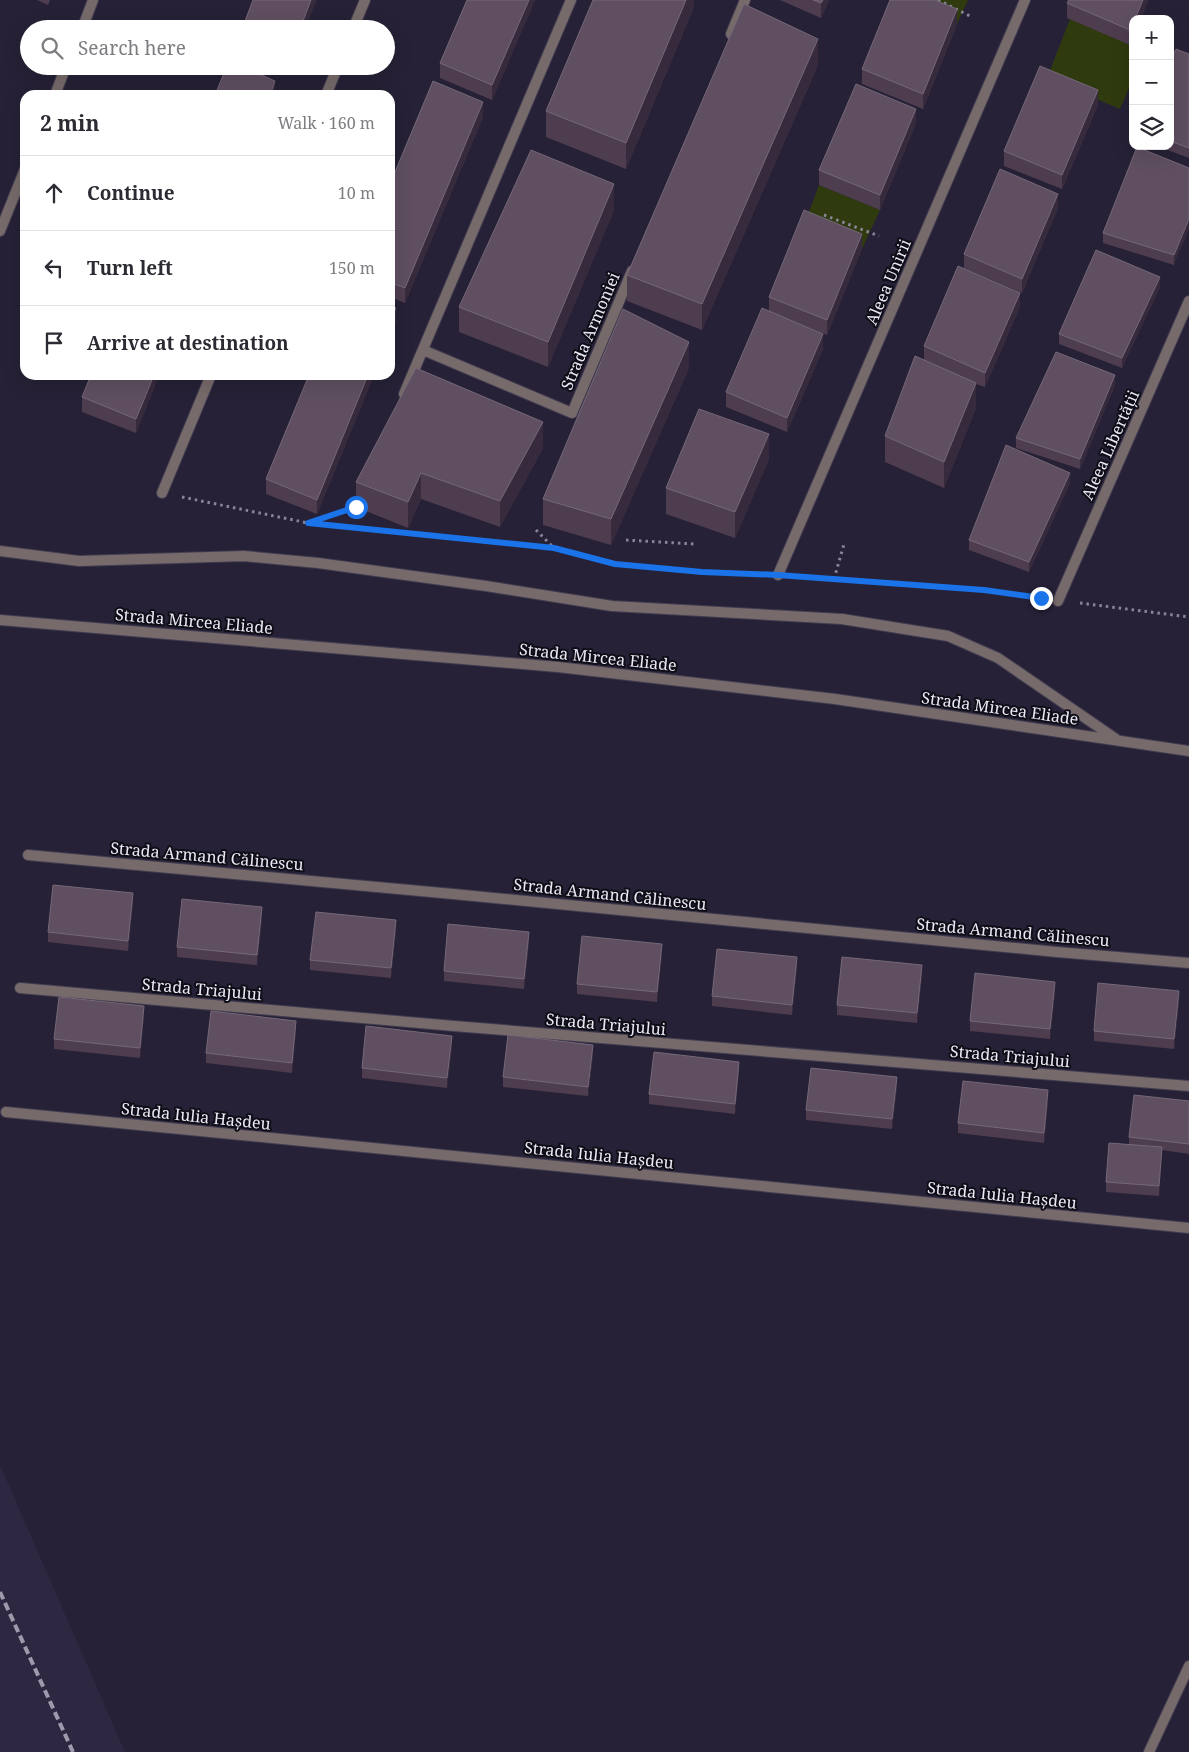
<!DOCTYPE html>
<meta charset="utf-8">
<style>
body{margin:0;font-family:"Noto Serif",serif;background:#f2f2f3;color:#2b2b33}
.controls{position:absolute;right:15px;top:15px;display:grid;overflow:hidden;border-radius:10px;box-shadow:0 5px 20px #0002}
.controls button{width:45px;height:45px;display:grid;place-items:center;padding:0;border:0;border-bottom:1px solid #e1e1e2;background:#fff;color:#2b2b33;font:25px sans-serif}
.stop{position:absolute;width:15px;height:15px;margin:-11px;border:4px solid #1a73e8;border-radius:50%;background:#fff}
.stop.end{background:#1a73e8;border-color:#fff;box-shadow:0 1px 5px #0008}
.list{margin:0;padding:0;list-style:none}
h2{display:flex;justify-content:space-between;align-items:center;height:65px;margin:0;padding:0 20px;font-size:21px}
h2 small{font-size:16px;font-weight:400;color:#7c7c81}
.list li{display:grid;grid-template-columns:32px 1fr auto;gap:15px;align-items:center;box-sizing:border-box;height:75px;padding:0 20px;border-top:1px solid #e1e1e2}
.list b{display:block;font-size:19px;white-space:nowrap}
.list em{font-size:16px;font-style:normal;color:#7c7c81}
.icon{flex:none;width:28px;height:28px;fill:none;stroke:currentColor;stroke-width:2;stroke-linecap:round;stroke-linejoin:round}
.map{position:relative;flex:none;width:1189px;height:1752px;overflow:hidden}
.search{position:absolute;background:#fff;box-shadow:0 5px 20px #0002;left:20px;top:20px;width:375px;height:55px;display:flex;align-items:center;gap:12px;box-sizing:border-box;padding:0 18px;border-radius:28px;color:#7c7c81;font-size:19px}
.panel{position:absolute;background:#fff;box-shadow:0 5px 20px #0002;left:20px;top:90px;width:375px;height:290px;border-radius:15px}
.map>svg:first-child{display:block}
.built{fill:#2e2742}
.green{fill:#2f3a0f}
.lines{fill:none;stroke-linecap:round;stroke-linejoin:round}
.minor-casing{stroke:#423d51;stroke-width:12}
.path{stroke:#898697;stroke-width:3;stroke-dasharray:2.5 4;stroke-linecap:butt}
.minor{stroke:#776a6a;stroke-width:10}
.rail{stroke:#9d9aab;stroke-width:4;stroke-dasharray:8 4;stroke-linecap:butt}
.wall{fill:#4e3d4f}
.shaded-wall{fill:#372a3d}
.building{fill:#5f4f61;stroke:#756878}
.route{stroke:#1a73e8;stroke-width:6}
.labels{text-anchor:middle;stroke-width:4;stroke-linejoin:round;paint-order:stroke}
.street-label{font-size:16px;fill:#ebe9f7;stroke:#0f0d16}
</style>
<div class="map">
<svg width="1189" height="1752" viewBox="0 0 1189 1752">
<rect width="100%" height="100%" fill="#262136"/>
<path class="built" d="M0,1465L125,1752H0Z"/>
<path class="green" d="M899,0H968L957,24Z
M1070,19L1133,46V79L1120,109L1047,78Z
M819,185L880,210L862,249L804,225Z"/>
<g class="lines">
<g class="minor-casing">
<path id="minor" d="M82,29L93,0
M353,29L365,0
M731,34L745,0
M55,95L66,66
M326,95L338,66
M0,231L25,169
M423,350L572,413L632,271
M404,394L571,0
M162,493L211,375
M0,551L79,561L244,556L318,563L486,586L612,606L842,619L948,636L998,658L1116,739
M778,575L1025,0
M1058,601L1189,301
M0,620L558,667L835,699L1189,751
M28,855L453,894L1057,952L1189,963
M20,988L454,1026L1189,1086
M6,1112L1189,1228
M1149,1752L1189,1666"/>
</g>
<path class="path" d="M938,0L972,17
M824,215L879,236
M182,497L308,523L356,507
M308,523L553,548
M536,530L554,548L615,564L702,572L758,574
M626,540L694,544
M799,577L984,590L1037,598
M834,579L844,544
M1080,603L1189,617"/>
<use href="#minor" class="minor"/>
<path class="rail" d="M0,1592L73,1752"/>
</g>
<path class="wall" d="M37,0H50L48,5Z
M467,0H535L492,100L440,78V63Z
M694,0V7L626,169L546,137V111Z
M780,0H829L821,18Z
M1067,3L1133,19V39L1130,45L1067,18Z
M957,24L923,109L862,84V69Z
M1189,54V158L1157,146H1170V62Z
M818,65L702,330L627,301V275Z
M273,66H291L288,72Z
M1098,105L1062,189L1004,166V151Z
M483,117L405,303L390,297V184Z
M916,123L880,210L819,185V170Z
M1189,168L1174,265L1103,243V233Z
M1058,208L1022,293L964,268V254Z
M614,210L548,367L459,332V307Z
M862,249L827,335L781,316L823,349L787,432L726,407V392L769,311V297Z
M1160,287L1122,368L1059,344V334Z
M1020,307L985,387L976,384V408L944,488L885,462V436L924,360V346Z
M689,368L611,545L543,525V499Z
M91,375H159L136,433L82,412V397Z
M374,375L317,514L266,494V479Z
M1115,385L1080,469L1016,448V438Z
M543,448L500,527L421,499L408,528L356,507V482Z
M769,459L735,538L666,514V488Z
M1070,483L1029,572L969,550V540Z
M133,903L128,951L48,942V932Z
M262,917L257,965L177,957V947Z
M396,930L391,978L310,970V960Z
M529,942L524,989L444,981V971Z
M662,954L657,1002L577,994V984Z
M797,967L792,1015L712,1006V996Z
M922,975L917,1023L837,1015V1005Z
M1055,992L1050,1039L970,1031V1021Z
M1179,1001L1174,1049L1094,1041V1031Z
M144,1016L140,1058L54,1049V1039Z
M296,1031L292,1073L206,1063V1053Z
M452,1046L447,1088L362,1078V1068Z
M593,1055L588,1096L503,1087V1077Z
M739,1071L735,1114L649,1104V1094Z
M897,1087L892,1129L806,1120V1110Z
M1048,1100L1044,1143L958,1133V1123Z
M1189,1101V1154L1162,1150L1159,1196L1106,1192V1182L1129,1144V1137Z"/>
<path class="shaded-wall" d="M311,0H317L305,29H300Z
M529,0H535L492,100V85Z
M686,0H694V7L626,169V143Z
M823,0H829L821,18V3Z
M1143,0H1149L1141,19H1135Z
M957,9V24L923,109V94Z
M1133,24V39L1130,45V30Z
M818,39V65L702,330V304Z
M275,81V95H270Z
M1098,90V105L1062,189V175Z
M483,102V117L405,303V288Z
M916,109V123L880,210V195Z
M614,184V210L548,367V342Z
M1058,194V208L1022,293V279Z
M1189,219V229L1174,265V255Z
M862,234V249L827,335V320Z
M1160,277V287L1122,368V358Z
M1020,293V307L985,387V373Z
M396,308V323L390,336V322Z
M823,334V349L787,432V418Z
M689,342V368L611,545V519Z
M154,375H159L136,433V419Z
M368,375H374L317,514V500Z
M1115,375V385L1080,469V459Z
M976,383V408L944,488V462Z
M543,422V448L500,527V501Z
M769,434V459L735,538V512Z
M421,473V499L408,528V502Z
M1070,473V483L1029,572V562Z
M133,893V903L128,951V941Z
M262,907V917L257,965V955Z
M396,920V930L391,978V968Z
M529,932V942L524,989V979Z
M662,944V954L657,1002V992Z
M797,957V967L792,1015V1005Z
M922,965V975L917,1023V1013Z
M1055,982V992L1050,1039V1029Z
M1179,991V1001L1174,1049V1039Z
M144,1006V1016L140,1058V1048Z
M296,1021V1031L292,1073V1063Z
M452,1036V1046L447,1088V1078Z
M593,1045V1055L588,1096V1087Z
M739,1062V1071L735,1114V1104Z
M897,1077V1087L892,1129V1119Z
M1048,1090V1100L1044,1143V1133Z
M1162,1147V1157L1159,1196V1186Z"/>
<path class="building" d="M253,0H311L300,29H242Z
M467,0H529L492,85L440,63Z
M593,0H686L626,143L546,111Z
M813,0H823L821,3Z
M890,0H935L957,9L923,94L862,69Z
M1069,0H1143L1135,19H1133V24L1130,30L1067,3Z
M744,4L818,39L702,304L627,275Z
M1176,49L1189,54V148L1170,141V62Z
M227,66H241L275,81L270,95H215Z
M1040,66L1098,90L1062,175L1004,151Z
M433,81L483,102L405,288L390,282V184Z
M856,84L916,109L880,195L819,170Z
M1137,147L1189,168V219L1174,255L1103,233Z
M531,150L614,184L548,342L459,307Z
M1000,169L1058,194L1022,279L964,254Z
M804,210L862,234L827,320L769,297Z
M1096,250L1160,277L1122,358L1059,334Z
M958,266L1020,293L985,373L924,346Z
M390,306L396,308L390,322Z
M762,308L823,334L787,418L726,392Z
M623,309L689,342L611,519L543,499Z
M1056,352L1115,375L1080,459L1016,438Z
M915,356L976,383L944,462L885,436Z
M416,368L543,422L500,501L421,473L408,502L356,482Z
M91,375H154L136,419L82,397Z
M309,375H368L317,500L266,479Z
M699,409L769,434L735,512L666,488Z
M1006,445L1070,473L1029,562L969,540Z
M53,885L133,893L128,941L48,932Z
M182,899L262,907L257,955L177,947Z
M316,912L396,920L391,968L310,960Z
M448,924L529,932L524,979L444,971Z
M582,936L662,944L657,992L577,984Z
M717,949L797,957L792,1005L712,996Z
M842,957L922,965L917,1013L837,1005Z
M975,973L1055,982L1050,1029L970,1021Z
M1098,983L1179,991L1174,1039L1094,1031Z
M59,997L144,1006L140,1048L54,1039Z
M211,1011L296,1021L292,1063L206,1053Z
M366,1026L452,1036L447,1078L362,1068Z
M508,1035L593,1045L588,1087L503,1077Z
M654,1052L739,1062L735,1104L649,1094Z
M811,1068L897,1077L892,1119L806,1110Z
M963,1081L1048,1090L1044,1133L958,1123Z
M1134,1095L1189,1101V1144L1129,1137Z
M1109,1143L1162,1147L1159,1186L1106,1182Z"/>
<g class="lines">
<path class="route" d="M356,507L308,523L554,548L615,564L702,572L778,575L984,590L1041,598"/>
</g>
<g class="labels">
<g class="street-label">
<text transform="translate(888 282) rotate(-67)" y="6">Aleea Unirii</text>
<text transform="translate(590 331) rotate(-67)" y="6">Strada Armoniei</text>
<text transform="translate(1110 445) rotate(-66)" y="6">Aleea Libertății</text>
<text transform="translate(194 621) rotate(5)" y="6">Strada Mircea Eliade</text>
<text transform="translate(598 657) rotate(6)" y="6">Strada Mircea Eliade</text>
<text transform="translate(1000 708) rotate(8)" y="6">Strada Mircea Eliade</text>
<text transform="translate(207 856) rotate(5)" y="6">Strada Armand Călinescu</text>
<text transform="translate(610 894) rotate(6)" y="6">Strada Armand Călinescu</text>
<text transform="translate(1013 932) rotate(5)" y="6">Strada Armand Călinescu</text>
<text transform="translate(202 989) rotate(5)" y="6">Strada Triajului</text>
<text transform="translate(606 1024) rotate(5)" y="6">Strada Triajului</text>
<text transform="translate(1010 1056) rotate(5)" y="6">Strada Triajului</text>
<text transform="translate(196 1116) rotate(6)" y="6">Strada Iulia Hașdeu</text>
<text transform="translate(599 1155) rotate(6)" y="6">Strada Iulia Hașdeu</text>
<text transform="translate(1002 1195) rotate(6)" y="6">Strada Iulia Hașdeu</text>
</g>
</g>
</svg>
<div class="controls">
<button>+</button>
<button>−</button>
<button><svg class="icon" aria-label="layers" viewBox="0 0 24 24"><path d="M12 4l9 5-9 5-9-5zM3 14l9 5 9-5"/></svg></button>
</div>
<div class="stop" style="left:356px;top:507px"></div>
<div class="stop end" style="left:1041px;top:598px"></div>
<div class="search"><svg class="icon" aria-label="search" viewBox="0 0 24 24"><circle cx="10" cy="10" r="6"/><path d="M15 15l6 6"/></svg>Search here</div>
<section class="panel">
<h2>2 min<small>Walk · 160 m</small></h2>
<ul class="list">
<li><svg class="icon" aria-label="ahead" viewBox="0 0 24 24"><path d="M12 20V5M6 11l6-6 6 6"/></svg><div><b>Continue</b></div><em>10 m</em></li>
<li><svg class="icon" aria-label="left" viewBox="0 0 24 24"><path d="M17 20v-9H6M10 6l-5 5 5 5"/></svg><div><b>Turn left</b></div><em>150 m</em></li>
<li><svg class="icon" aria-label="arrive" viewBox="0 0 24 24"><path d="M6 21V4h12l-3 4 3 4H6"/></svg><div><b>Arrive at destination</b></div></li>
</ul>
</section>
</div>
